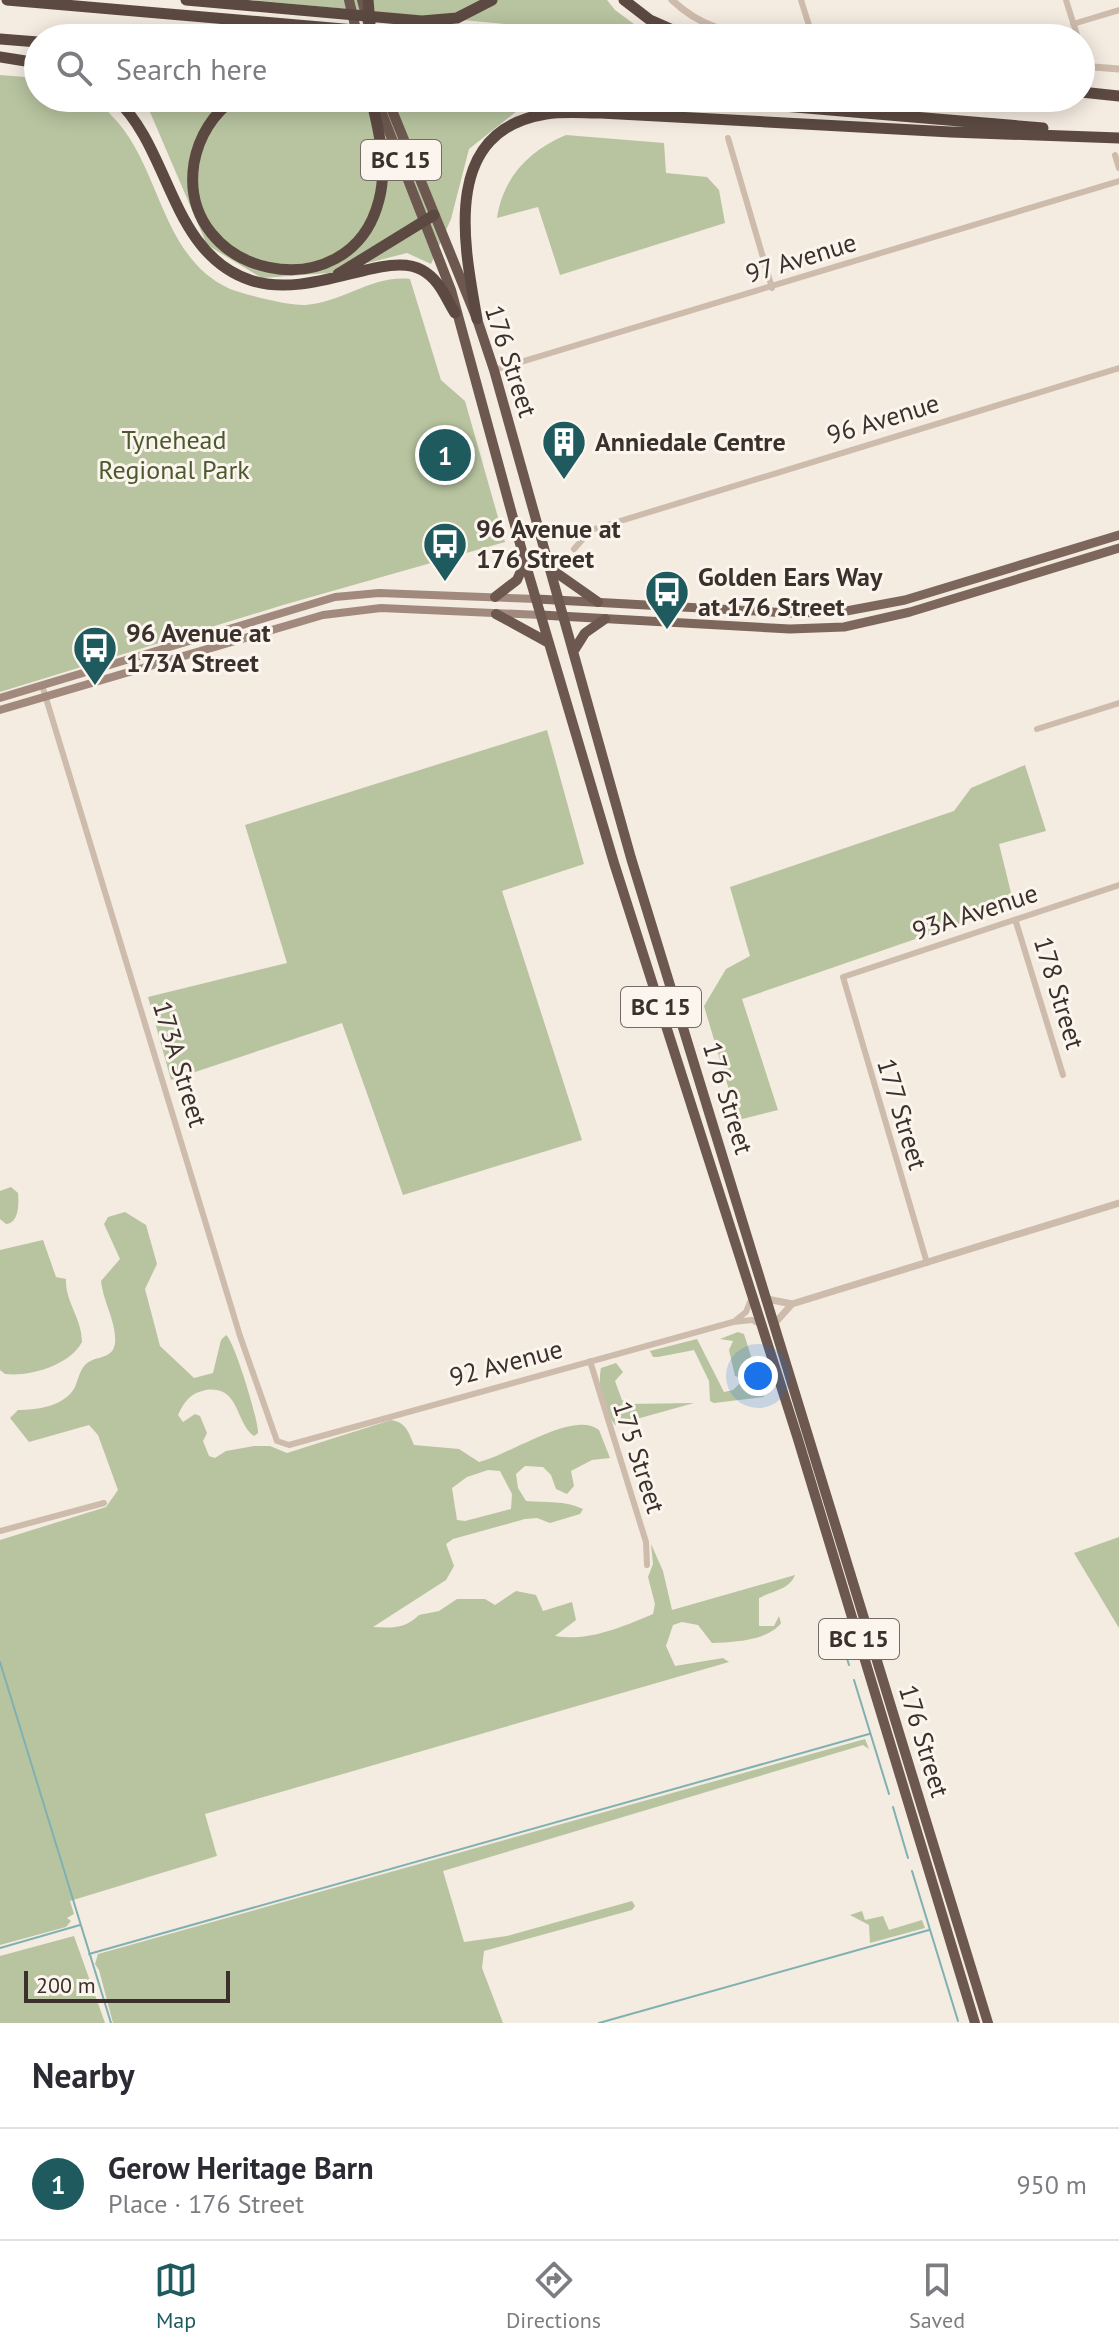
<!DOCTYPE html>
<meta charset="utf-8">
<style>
body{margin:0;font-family:"PT Sans",sans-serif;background:#f7f7f7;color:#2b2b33}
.scale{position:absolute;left:24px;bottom:20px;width:206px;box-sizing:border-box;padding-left:8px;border:4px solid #3b302b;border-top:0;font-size:22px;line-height:28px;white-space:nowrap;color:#3b302b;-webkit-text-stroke:6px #fbf5ee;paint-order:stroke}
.you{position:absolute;left:758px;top:1376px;width:28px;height:28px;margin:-20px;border:6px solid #fff;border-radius:50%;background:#1a73e8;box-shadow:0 0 0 12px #1a73e833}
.badge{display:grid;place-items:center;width:52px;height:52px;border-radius:50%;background:#1f5a5e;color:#fff;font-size:26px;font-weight:700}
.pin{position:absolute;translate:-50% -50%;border:4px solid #fff;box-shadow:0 2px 8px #0006}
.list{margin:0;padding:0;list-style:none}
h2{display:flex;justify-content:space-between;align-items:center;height:104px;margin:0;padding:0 32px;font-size:34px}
h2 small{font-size:26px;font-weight:400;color:#7c7c81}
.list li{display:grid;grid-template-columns:52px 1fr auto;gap:24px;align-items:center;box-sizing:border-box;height:112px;padding:0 32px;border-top:2px solid #e1e1e2}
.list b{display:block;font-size:30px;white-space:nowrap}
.list p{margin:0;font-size:26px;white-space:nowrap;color:#7c7c81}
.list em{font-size:26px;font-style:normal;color:#7c7c81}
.icon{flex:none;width:44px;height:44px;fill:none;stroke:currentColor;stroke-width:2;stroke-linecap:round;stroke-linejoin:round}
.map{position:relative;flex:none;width:1119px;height:2023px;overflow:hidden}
.search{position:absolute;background:#fff;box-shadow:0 4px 20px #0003;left:24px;right:24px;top:24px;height:88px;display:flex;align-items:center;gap:20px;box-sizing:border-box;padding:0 28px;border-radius:44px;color:#7c7c81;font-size:30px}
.sheet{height:216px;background:#fff}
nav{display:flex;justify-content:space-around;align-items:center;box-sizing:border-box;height:112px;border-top:2px solid #e1e1e2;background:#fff;font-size:22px;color:#7c7c81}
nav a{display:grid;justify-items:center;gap:4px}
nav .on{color:#1f5a5e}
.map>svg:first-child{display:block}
.green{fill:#b8c4a0;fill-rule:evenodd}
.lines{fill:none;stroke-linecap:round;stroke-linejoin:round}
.stream{stroke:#7fb0b2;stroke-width:2}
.minor{stroke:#cdbbac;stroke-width:6}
.tertiary{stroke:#cdbbac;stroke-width:7}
.secondary{stroke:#a18a7d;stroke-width:8}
.primary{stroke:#7d675c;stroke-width:9}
.trunk{stroke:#6c584f;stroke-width:10}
.motorway{stroke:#5c4a42;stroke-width:11}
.labels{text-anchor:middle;stroke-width:6;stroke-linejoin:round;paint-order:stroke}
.shield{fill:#fbf5ee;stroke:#756b66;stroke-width:2}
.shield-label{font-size:24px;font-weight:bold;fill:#3b302b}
.street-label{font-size:26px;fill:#3b302b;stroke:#fbf5ee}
.park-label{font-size:26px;fill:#4a5a2e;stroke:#fbf5ee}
.poi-label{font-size:26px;font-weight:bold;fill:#3b302b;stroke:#fbf5ee;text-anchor:start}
</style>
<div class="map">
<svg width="1119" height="2023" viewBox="0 0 1119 2023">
<rect width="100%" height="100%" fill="#f4ebe1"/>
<path class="green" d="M252,0H607L615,10L653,38Z
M0,75L38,78V98C53,98 79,93 93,99C100,102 106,109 111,115C161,164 159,255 228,288C241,294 290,306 305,305C342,303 372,275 410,279L441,380L465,401L505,542L283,605L0,692Z
M138,98H417L517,111L469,149L451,219L431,264L407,253L329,273L262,278L207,245L147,105Z
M566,135L664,143L666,173L707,177L719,190L725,223L560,275L538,207L497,218C503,178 528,151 566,135Z
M547,730L584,864L502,891L582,1140L403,1195L342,1023L171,1080L148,997L287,963L245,825Z
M1025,765L1046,831L999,844L1014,905L742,999L778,1110L738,1120L704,1006L726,969L750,956L730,887L954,811L971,788Z
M11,1187L18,1193C19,1204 19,1223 6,1224L0,1219V1191Z
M125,1212L146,1225L157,1264L145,1289L160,1346L194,1378L213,1373L221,1340L226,1335C234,1340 259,1422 258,1433L254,1436C235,1423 240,1385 206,1390C190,1393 184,1402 178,1415L183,1422L195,1414L200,1416L207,1433L203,1441L209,1456L215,1458L226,1451L254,1446H270L287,1453L391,1420C406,1422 409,1433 414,1445L459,1449L479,1462C508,1456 574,1409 599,1430L610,1458L592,1460L571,1471L574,1486L567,1494L556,1489L551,1475L543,1467L525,1466L516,1474L518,1488L526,1501C545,1503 565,1500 583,1509L580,1514L550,1523L537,1518L525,1519L453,1539L446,1544L454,1566L446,1580L373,1627C392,1628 405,1629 419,1615L439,1611L457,1599H485L495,1605L516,1591L536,1595L543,1611L572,1602L576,1620L555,1636C590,1642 624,1626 653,1614L655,1604L648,1577L653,1564L651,1544L663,1571L672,1610L795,1575C789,1590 772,1591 759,1598V1626H774L779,1616L781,1623C768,1641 732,1642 712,1643L698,1625L682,1622L673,1625L666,1646L675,1666L723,1658L729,1662L205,1814L217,1856L70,1901L74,1914L67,1918L71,1921L66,1927L0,1945V1540L106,1507L118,1490L98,1435L89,1425L29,1442L10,1418L18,1410C38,1410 65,1406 75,1387C78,1380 80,1369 86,1364C96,1355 113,1360 115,1343C117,1323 103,1302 101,1281L120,1259L104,1224L108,1217ZM488,1470L500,1471L512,1494L511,1509L465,1521L457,1520L452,1488L467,1477Z
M43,1240L56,1277L66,1279C65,1302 82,1318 82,1342C70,1365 30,1377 5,1374L0,1370V1250Z
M738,1332L744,1334L764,1397L714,1403L710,1401L709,1381L694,1350L658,1357H653L650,1351L697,1339L724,1392L733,1390L744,1379L735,1376L729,1350L733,1341L720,1339Z
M616,1363L623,1372L615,1381L622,1400L629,1404L694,1403L615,1425C604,1411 597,1386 601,1368Z
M1119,1537V1628L1074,1553Z
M865,1739L869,1749L863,1745L443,1871L464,1942L507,1936L632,1901L635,1906L632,1910L484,1951L482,1968L503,2023H113L99,1970L95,1964L98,1954Z
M862,1911L865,1920L883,1916L889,1930L922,1920L925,1928L870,1943L869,1925L850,1915Z
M74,1936L105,2023H0V1956Z"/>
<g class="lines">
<path class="stream" d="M839,1632L849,1665
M0,1662L111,2023
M854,1680L889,1794
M893,1807L908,1858
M912,1871L958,2021
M0,1948L80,1925
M89,1954L869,1734
M599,2023L929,1930"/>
<path class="minor" d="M801,0L813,38
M1066,0L1078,38
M1073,24L1119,10
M1081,50L1086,66
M728,138L772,288
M1115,155L1119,168
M494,370L1119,181
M574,549L591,530L1119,368
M42,685L240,1336L277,1441L289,1445L733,1322L752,1320L761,1325
M1037,729L1119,703
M1016,922L1063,1075
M927,1263L843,977L1119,885
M736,1320L746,1312L752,1297
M590,1361L646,1542L647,1565
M0,1531L104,1503"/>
<path class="tertiary" d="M672,0C699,26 728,33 764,38
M1081,66L1119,69
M767,1299L792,1304L1119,1203
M775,1323L792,1304"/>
<path class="secondary" d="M0,698L335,597L379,593L537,599
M0,710L323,615L381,608L541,615"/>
<path class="primary" d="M537,599L790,613L841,612L905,600L1119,535
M541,615L790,629L844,627L910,612L1119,548"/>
<path class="trunk" d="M349,0L358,38
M362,0L372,38
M376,98L451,290L525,562L614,863L797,1436L975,2023
M387,98L477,319L494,370L631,858L988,2023
M551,569L598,602
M495,597L517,580L525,562
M496,614L549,643
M573,652L585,633L605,619"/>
<path class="motorway" d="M7,0L448,38
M186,0L422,21L457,18L492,0
M368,0L370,23
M624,0L650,20L691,38
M0,39L38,42
M0,57L38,63
M1081,92L1119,96
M115,98C171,149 170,253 250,280C311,301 386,249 422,270C440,280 445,297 455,313
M235,98C213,114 199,136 194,163C176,277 350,315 379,200C388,166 379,132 371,98
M521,98L612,106
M689,98L1043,128
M338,274L434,215
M477,319C464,245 440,131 546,114C564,111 583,113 601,113L951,132L1119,138"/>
</g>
<defs>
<g id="building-pin" transform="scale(2.3)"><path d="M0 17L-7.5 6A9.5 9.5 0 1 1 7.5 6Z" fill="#1f5a5e" stroke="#fbf5ee"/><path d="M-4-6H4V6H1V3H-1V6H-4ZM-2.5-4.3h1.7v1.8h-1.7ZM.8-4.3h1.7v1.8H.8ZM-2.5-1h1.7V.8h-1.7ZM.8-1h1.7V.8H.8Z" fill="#fff"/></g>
<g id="bus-pin" transform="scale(2.3)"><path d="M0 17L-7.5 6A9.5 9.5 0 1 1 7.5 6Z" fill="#1f5a5e" stroke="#fbf5ee"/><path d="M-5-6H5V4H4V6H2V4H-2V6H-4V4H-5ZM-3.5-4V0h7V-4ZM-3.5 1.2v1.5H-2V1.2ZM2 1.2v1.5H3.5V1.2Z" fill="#fff"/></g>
</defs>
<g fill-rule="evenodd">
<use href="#building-pin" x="564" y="442"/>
<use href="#bus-pin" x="445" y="544"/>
<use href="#bus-pin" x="667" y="592"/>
<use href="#bus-pin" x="95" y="648"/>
</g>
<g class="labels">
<g class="shield">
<rect x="361" y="140" width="80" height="40" rx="6"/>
<rect x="621" y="987" width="80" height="40" rx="6"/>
<rect x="819" y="1619" width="80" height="40" rx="6"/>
</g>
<g class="shield-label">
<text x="401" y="168">BC 15</text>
<text x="661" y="1015">BC 15</text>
<text x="859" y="1647">BC 15</text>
</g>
<g class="street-label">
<text transform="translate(801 258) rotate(-17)" y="9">97 Avenue</text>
<text transform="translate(511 361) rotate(72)" y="9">176 Street</text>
<text transform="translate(883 419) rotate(-17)" y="9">96 Avenue</text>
<text transform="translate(975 912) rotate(-18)" y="9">93A Avenue</text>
<text transform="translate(1059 993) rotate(73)" y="9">178 Street</text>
<text transform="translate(180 1064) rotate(73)" y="9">173A Street</text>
<text transform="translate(728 1098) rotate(73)" y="9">176 Street</text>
<text transform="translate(902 1114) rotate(73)" y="9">177 Street</text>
<text transform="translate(506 1363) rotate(-15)" y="9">92 Avenue</text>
<text transform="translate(639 1457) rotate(72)" y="9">175 Street</text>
<text transform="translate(924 1741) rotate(73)" y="9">176 Street</text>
</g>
<g class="park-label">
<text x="174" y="449">Tynehead<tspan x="174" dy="30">Regional Park</tspan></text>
</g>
<g class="poi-label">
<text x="595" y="451">Anniedale Centre</text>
<text x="476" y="538">96 Avenue at<tspan x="476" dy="30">176 Street</tspan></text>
<text x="698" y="586">Golden Ears Way<tspan x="698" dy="30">at 176 Street</tspan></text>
<text x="126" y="642">96 Avenue at<tspan x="126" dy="30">173A Street</tspan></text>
</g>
</g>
</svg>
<div class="scale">200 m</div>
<div class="you"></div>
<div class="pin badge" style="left:445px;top:455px">1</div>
<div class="search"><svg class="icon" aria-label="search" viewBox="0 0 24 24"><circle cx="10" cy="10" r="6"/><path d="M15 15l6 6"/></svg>Search here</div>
</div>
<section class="sheet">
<h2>Nearby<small></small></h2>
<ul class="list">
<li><span class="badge">1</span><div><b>Gerow Heritage Barn</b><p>Place · 176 Street</p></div><em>950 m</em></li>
</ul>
</section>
<nav>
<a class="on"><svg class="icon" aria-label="map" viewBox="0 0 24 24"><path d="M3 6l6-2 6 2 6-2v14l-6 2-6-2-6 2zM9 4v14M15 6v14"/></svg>Map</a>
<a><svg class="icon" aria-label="directions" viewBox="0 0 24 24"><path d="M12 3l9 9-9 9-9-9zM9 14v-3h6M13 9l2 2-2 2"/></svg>Directions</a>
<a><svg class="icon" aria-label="saved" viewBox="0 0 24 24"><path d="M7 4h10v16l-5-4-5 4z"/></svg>Saved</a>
</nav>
